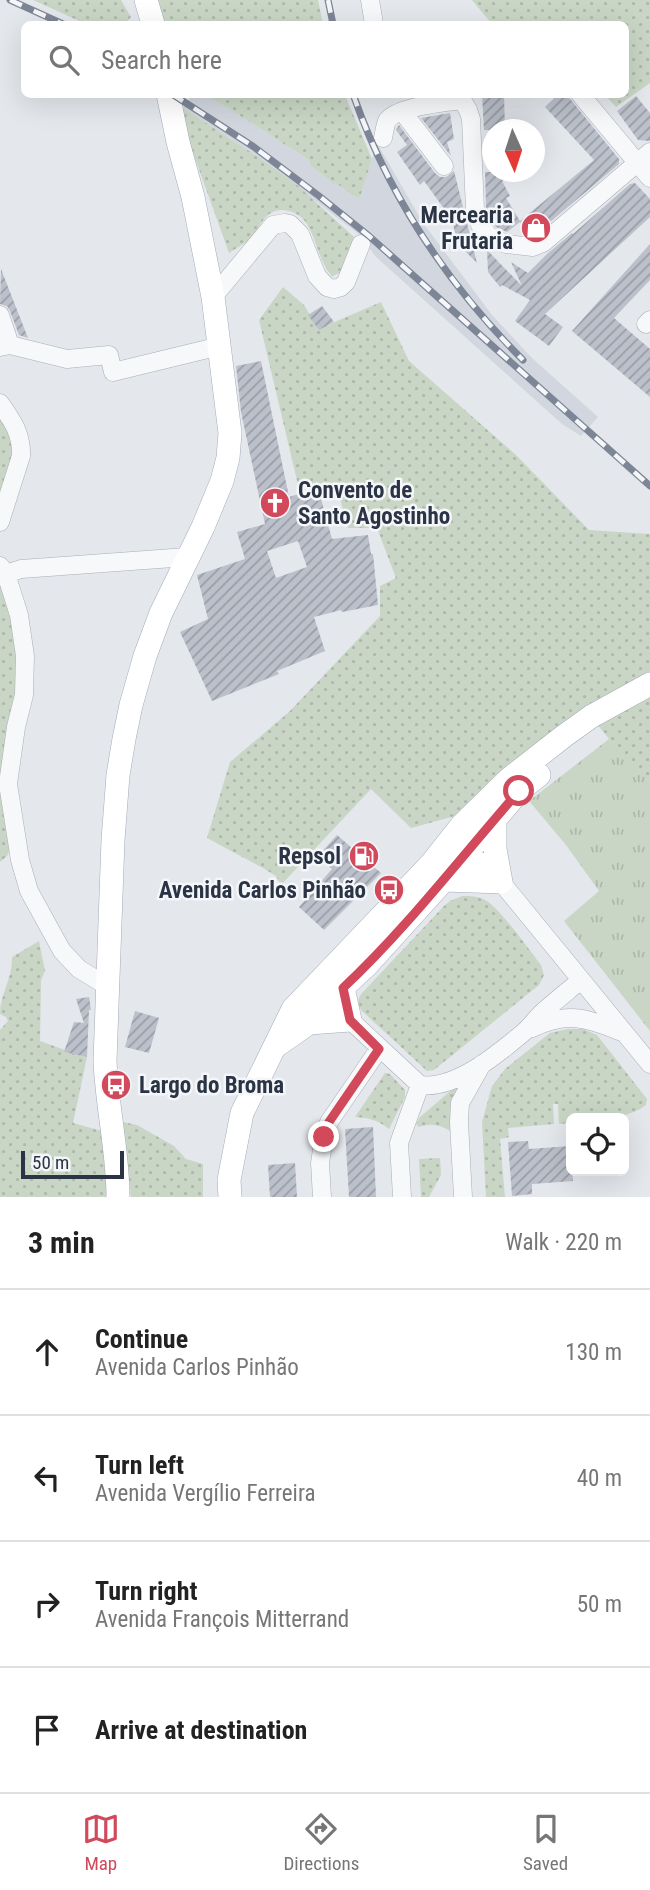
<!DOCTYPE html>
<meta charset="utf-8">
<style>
body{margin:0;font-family:"Roboto Condensed",sans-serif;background:#f2f2f2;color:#222}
.controls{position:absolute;right:21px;bottom:21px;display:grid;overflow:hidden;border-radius:10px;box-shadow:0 7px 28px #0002}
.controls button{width:63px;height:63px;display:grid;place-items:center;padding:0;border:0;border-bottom:2px solid #e0e0e0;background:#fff;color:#222;font:35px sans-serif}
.compass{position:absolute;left:482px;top:119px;width:63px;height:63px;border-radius:50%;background:#fff;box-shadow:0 7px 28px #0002;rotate:177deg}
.scale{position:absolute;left:21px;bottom:18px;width:103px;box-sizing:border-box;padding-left:7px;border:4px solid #2b3445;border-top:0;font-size:19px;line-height:24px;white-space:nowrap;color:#2b3445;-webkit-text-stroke:5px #f4f6f9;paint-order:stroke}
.stop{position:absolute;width:21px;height:21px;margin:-16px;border:5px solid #d1495b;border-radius:50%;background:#fff}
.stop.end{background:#d1495b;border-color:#fff;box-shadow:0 2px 7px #0008}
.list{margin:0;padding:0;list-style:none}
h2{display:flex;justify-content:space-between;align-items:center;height:91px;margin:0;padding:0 28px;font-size:30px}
h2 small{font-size:23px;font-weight:400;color:#767676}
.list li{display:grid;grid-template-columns:46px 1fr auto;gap:21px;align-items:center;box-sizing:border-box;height:126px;padding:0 28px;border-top:2px solid #e0e0e0}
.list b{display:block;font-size:26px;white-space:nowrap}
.list p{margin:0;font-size:23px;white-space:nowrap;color:#767676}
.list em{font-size:23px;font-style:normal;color:#767676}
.icon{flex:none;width:38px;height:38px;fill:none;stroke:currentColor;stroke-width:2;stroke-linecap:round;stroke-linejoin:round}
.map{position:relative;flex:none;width:650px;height:1197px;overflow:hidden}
.search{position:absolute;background:#fff;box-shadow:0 7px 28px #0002;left:21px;right:21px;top:21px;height:77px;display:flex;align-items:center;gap:18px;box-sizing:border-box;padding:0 24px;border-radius:10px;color:#767676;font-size:26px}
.sheet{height:595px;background:#fff}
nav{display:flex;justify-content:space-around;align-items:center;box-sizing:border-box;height:98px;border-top:2px solid #e0e0e0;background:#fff;font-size:19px;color:#767676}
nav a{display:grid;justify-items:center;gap:4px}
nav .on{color:#d1495b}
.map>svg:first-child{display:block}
.built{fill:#d2d6de}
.grass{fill:url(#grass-dots)}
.park{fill:url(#park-tufts)}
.building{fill:url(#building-hatch);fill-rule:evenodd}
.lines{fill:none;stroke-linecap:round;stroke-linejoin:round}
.minor-casing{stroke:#a9aeb7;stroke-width:19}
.major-casing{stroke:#a3abb8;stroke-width:24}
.minor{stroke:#f7f8fa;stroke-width:18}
.major{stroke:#fff;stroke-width:23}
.rail-casing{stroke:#7d8696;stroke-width:7}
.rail{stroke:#f4f6f9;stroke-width:4.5;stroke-dasharray:13;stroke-linecap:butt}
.route{stroke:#d1495b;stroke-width:9}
.labels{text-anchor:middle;stroke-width:5;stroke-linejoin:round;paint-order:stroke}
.poi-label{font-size:23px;font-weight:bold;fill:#2b3445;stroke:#f4f6f9;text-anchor:end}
</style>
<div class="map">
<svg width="650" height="1197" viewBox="0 0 650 1197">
<defs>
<pattern id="grass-dots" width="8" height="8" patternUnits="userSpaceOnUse" patternTransform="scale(1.75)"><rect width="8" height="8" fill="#c9d6c5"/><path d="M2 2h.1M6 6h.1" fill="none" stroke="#adb8ab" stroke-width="1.8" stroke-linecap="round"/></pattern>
<pattern id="park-tufts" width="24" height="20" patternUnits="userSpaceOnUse" patternTransform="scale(1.75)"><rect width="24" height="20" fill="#c9d6c5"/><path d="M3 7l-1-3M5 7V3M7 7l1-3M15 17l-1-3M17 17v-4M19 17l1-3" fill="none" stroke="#adb8ab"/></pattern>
<pattern id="building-hatch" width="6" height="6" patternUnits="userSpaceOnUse" patternTransform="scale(1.75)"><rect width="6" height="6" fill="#bbc0ca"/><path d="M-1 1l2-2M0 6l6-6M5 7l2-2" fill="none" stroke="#989da6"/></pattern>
</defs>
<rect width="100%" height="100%" fill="#e4e7ec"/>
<path class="built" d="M192,95H204L220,103L309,160L310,165L333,183L335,182L353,196L360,198L377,143L423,223L492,315L532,358L598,417L581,436L562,424L375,256L360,235L255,155L183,108Z"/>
<path class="grass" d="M33,0H121L131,17L126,23L127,24H86Z
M157,0H318L323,24H164Z
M472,0H650V83L616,107L605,95L626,94V24H492Z
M204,95H345L372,159L360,198L353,196L335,182L334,184L310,165L309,160L220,103Z
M183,108L255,155L297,185L354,237L340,273L332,276C312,255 318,213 283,210C277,210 273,211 268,215C260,222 256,234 248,241C242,245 235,249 229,253L187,136Z
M283,287L304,305L319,330L337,321L381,302L409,361L516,455L589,530L650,534V782L619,751L586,711L455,816L411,828L371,789L281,885L276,876L263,868L207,838L230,762L289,712L380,616V586L396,578L377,528H348L336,483L299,489L259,320Z
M0,403L20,436L0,522Z
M0,581L12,613L18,663L11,847L7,856L0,862Z
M462,896C470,896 478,896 485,900C500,908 529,950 541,965L544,975L539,985L434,1070L427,1071L362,1011C357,1005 357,999 362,993L444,906L450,901Z
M39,941L45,971L41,980L40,1041L65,1050V1052L87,1057L73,1123L102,1131L108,1197H0V1030L8,1021L6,1017L0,1014C0,994 13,978 12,957Z
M568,1029H583L597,1035L647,1099L646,1105C625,1121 596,1118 571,1118V1123L559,1124L558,1104H553L554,1124L508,1128L509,1137L500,1139L505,1197H486L482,1122L492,1086L505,1069L550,1033Z
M385,1073L390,1074L405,1090V1097L389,1129C378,1120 369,1118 355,1117Z
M455,1087L458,1091C451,1104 450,1114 452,1129L450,1131C439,1124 431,1123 419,1127L416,1124L420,1117Z
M123,1122L137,1125L174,1146L186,1159L203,1164V1197H131Z
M440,1158L441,1175L429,1197H421L419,1159Z"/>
<path class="park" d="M609,739L650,782V1031L564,921L599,891L566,845L529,801Z"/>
<path class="building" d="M482,94H504L505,130H484Z
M559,94H566L571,100L619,159V164L537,233L532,235L520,222L507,232L496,227L490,219L486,207L485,172H524V174L502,181L510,196L506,198L520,221L594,160L545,107Z
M636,96L650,113V141L638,140L617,111Z
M450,113L454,139L447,142L451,156L421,118Z
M399,125L435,173L440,177H446L454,171L477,263L458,244L449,208L445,210L424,181L420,185L397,152L407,145L396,130Z
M635,183L650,199V217L545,314L563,327L549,346L515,321L530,300L502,285L500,287L488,272L487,250L522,286L511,262L528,273L547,254L572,233L573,234L630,184Z
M650,244V280L614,318L650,349V397L572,331Z
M1,269L28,338L19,335L10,311L7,306L0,304Z
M322,306L334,322L319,330L308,315Z
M261,361L289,497L318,488L332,539L368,535L371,554H373L378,605L342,612L341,610L314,617L325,651L277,671L279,674L212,701L180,632L208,619L197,575L245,559L237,532L265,524L241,412L236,366ZM298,541L307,567L276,578L267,551Z
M337,835L381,873L324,930L299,907L332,869L318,856Z
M89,997L91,1010H89L87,1057L64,1052L74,1022L84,1023L76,999Z
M135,1011L159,1018L149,1053L125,1047Z
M373,1127L376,1197H349L345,1129Z
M528,1141L529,1149L571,1146L573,1181L532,1184V1194L512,1196L508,1142Z
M295,1163L297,1197H270L268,1165Z"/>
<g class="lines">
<g class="minor-casing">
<path id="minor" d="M370,0L374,24
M580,94L650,178
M402,111L444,166
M383,138C384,133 385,126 387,121C395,107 446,102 462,100L468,110L471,119L475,209L480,225L489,236L506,244L533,247L543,243L650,152
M213,297L273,225L285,223L290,224L300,234L317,276L327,287L334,289L341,287L346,282L361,244
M0,315L10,345
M646,324L650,320
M0,347L10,345L67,359L109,355L113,372L220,346
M0,403C12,420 22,434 21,456L0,522
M0,566L6,574L19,615L25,656L24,695L16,727L8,784L20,860L29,891L62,951L79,969L107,986
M6,574L21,569L187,557
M501,882L650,1064
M350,1020L420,1085C455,1090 498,1054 524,1032C531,1026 536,1018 543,1012C555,1001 568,991 581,980
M532,1028C569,1011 585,1018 622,1032
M322,1197L320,1163L324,1137L329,1122L379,1049
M402,1197L399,1143L420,1085
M463,1197L459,1122L460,1103L482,1064"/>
</g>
<g class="major-casing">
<path id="major" d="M146,0L153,24
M495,818V849L501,882
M450,861C476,857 483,864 501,882
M444,880L501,882
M309,1023L350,1020L343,988L342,975
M276,1046L309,1023L324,1005L367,965L444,880L519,791L539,775
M118,1197C118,1152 107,1107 105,1061L113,840L118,775L124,739L131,705L145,656L161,613L203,527L222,481L228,458L230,433L213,297L193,197L178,142L168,94
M230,1197L229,1180L242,1113L293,1009L398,899L432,863L462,825L509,779L564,736L592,716L650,684"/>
</g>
<use href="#minor" class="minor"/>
<use href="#major" class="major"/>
<g class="rail-casing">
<path id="rail" d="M10,0L63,24
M328,0L333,24
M172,94L254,147L319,196L369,236L650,486
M353,94C388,195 448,285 523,360"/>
</g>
<use href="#rail" class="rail"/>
</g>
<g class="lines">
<path class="route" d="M324,1137L329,1122L379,1049L350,1020L343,988C407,928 461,857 519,791"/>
</g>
<defs>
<g id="shop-disc" transform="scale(1.575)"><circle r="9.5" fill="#d1495b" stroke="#f4f6f9"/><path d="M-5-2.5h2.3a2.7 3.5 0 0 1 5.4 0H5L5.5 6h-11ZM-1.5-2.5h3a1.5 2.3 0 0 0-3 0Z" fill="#fff"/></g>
<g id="church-disc" transform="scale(1.575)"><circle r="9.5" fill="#d1495b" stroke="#f4f6f9"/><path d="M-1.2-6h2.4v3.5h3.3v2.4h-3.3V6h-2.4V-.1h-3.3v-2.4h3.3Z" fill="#fff"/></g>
<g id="fuel-disc" transform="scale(1.575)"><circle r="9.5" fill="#d1495b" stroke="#f4f6f9"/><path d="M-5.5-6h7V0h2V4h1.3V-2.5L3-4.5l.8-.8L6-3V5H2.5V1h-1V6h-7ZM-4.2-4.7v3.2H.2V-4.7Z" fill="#fff"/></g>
<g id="bus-disc" transform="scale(1.575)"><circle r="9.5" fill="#d1495b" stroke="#f4f6f9"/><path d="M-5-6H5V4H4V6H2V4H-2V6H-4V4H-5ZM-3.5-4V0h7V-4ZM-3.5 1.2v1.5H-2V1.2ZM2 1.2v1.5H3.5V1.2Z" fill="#fff"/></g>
</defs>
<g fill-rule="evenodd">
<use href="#shop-disc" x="536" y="228"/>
<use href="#church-disc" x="275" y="503"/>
<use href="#fuel-disc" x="364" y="856"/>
<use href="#bus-disc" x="389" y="890"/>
<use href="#bus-disc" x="116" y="1085"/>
</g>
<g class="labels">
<g class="poi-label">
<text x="513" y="223">Mercearia<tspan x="513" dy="26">Frutaria</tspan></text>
<text x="298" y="498" text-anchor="start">Convento de<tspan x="298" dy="26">Santo Agostinho</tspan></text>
<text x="341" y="864">Repsol</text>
<text x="366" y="898">Avenida Carlos Pinhão</text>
<text x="139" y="1093" text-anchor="start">Largo do Broma</text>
</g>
</g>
</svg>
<div class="controls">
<button><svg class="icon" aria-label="locate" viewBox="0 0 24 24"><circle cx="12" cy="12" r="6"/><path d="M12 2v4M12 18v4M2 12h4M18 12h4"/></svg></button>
</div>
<svg class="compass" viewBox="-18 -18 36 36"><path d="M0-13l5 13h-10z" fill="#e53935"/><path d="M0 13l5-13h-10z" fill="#767676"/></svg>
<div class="scale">50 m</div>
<div class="stop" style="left:519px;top:791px"></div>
<div class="stop end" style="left:324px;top:1137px"></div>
<div class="search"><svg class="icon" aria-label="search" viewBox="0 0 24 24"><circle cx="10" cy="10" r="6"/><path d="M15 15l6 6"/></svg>Search here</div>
</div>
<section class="sheet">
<h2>3 min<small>Walk · 220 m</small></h2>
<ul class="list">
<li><svg class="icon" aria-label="ahead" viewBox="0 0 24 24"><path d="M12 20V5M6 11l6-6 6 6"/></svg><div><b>Continue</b><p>Avenida Carlos Pinhão</p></div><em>130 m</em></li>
<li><svg class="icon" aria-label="left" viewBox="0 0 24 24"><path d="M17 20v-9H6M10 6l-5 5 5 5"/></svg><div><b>Turn left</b><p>Avenida Vergílio Ferreira</p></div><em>40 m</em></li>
<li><svg class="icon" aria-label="right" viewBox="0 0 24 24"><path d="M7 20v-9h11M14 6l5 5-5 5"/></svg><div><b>Turn right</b><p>Avenida François Mitterrand</p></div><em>50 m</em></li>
<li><svg class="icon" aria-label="arrive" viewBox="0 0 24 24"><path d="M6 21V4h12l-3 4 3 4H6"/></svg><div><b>Arrive at destination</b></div></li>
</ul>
</section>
<nav>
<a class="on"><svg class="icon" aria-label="map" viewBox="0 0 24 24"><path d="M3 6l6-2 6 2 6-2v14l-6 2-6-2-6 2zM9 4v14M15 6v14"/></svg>Map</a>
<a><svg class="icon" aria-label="directions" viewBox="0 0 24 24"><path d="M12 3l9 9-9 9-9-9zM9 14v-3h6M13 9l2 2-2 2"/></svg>Directions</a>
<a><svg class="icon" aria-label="saved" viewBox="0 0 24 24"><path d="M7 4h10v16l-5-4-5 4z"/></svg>Saved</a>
</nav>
